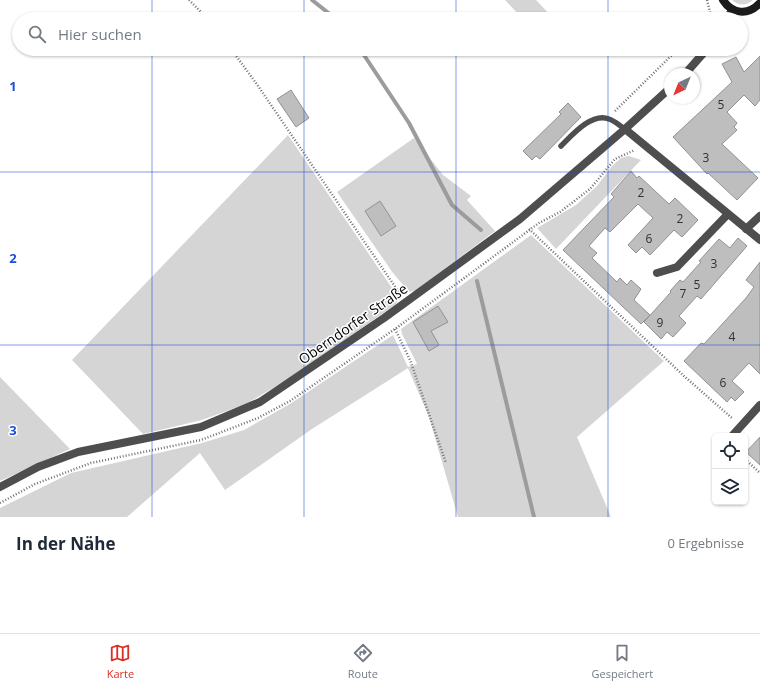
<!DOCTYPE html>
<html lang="de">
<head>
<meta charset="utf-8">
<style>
	:root { --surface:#fff; --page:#f2f2f3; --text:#1f2937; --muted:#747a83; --line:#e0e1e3; --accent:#d93025 }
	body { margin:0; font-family:"Open Sans",sans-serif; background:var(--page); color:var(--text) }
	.controls { position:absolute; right:12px; bottom:12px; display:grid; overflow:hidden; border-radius:6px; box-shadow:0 1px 3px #0004 }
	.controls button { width:36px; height:36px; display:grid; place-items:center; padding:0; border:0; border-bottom:1px solid var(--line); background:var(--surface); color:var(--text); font:20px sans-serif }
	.compass { position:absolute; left:664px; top:68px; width:36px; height:36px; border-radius:50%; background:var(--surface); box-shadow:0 1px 3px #0004; rotate:223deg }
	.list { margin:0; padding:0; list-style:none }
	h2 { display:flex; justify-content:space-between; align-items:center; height:52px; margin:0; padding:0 16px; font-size:17px }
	h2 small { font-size:13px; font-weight:400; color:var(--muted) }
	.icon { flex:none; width:22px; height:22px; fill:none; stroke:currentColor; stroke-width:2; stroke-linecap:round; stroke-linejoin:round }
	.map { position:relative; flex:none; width:760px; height:517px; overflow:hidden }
	.search { position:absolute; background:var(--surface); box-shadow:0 1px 3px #0004; left:12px; right:12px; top:12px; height:44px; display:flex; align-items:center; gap:10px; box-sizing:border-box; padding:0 14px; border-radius:22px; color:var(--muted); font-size:15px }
	.sheet { height:116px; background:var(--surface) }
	nav { display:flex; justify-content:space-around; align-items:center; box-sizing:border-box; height:56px; border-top:1px solid var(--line); background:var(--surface); font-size:11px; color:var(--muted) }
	nav a { display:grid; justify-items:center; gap:2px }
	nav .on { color:var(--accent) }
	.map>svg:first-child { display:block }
	.green { fill:#d5d5d5 }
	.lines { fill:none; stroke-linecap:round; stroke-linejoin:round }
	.stream { stroke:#9c9c9c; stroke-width:4 }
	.building { fill:#bebebe; stroke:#929292 }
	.path { stroke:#707070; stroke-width:2.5; stroke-dasharray:1 2; stroke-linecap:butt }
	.lane { stroke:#4e4e4e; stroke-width:5.5 }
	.street { stroke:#4e4e4e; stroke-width:8 }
	.secondary { stroke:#1b1b1b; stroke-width:8 }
	.grid { fill:none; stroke:#1d4ed8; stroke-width:1; stroke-opacity:0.55 }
	.labels { text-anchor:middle; stroke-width:3; stroke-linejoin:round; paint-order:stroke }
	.number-label { font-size:12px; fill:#303030 }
	.street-label { font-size:14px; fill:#000; stroke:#fff }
	.grid-label { font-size:13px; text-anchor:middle; font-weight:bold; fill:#1d4ed8; stroke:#fff; stroke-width:3; stroke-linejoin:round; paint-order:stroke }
</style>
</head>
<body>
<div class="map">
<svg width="760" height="517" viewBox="0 0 760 517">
	<rect width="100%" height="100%" fill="#fff"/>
	<path class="green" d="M 505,0 L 536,0 L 554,19 L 523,19 Z
		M 732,0 L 753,0 C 746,6 739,6 732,0 Z
		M 288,135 L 394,291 L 398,300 L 396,304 L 298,373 L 246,404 L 202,420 L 143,434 L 72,360 Z
		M 414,138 L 443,175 L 471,196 L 467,200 L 495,231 L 415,291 L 409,292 L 393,273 L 337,192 Z
		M 629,156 L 641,160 L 556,249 L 537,228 L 576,205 L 597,186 L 612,166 L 621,158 Z
		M 531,235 L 664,361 L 577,437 L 611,517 L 458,517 L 429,417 L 408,368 L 312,429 L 225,490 L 200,453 L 127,517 L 0,517 L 0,508 L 71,473 L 202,443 L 244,430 L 290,404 L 393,335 L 408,367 L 417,364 L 402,334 L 401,329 Z
		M 0,377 L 70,449 L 0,481 Z"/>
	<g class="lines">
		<path class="stream" d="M 312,0 L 336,19
			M 360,49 L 409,123 L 452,205 L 481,230
			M 477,281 L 534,517"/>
	</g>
	<path class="building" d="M 760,56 L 760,100 L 755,106 L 744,95 L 727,112 L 737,123 L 734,127 L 737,130 L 722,144 L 758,178 L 737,200 L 708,173 L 707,174 L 673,137 L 732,82 L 722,64 L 736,57 L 744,72 Z
		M 291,90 L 309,118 L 296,127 L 277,99 Z
		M 568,103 L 581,117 L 540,159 L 536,156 L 532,160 L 523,151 L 561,114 L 559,112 Z
		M 631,171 L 637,178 L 639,176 L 669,204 L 675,198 L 698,220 L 682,237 L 674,230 L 650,255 L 642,247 L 636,253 L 628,245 L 653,218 L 638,204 L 610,232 L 605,228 L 589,246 L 597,253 L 592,258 L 617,282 L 620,278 L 627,285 L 631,280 L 641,289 L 634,300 L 650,315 L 641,324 L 563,250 L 614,197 L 611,194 Z
		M 380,201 L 396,226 L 381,236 L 365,211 Z
		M 738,238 L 747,246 L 701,299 L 697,296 L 679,316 L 686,323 L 673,337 L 667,332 L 661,339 L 644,322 L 671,292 L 670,291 L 680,280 L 683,282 L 701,262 L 699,261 L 719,239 L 730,248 Z
		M 760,262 L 760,374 L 749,363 L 732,381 L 744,392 L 735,401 L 731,397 L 727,402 L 684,361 L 701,343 L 704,344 L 746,298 L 754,287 L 746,280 Z
		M 438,306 L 448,322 L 431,331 L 439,345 L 429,351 L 413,322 Z
		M 760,437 L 760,465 L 746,452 Z"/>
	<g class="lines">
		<path class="path" d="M 189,0 L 208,19
			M 707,0 L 710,12 L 709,19
			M 231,49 L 256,83 L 400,294
			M 615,111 L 672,55
			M 529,229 L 684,376 L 733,419
			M 395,329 L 410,360 L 446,463
			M 745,459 L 760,473
			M 0,503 L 35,484 L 91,463 L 201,440 L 258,418 L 290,401 L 395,329 L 539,223 L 560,212 L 590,189 L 615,159 L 635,150"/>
		<path class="lane" d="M 561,146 C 572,135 592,112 609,119 C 615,121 620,126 625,129"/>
		<path class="street" d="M 727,19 L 732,10
			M 685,74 L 707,49
			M 625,129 L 760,240
			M 746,229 L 760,216
			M 657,273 L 677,267 L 728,214
			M 732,436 L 760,405
			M 0,487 L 38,467 L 78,452 L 201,427 L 260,402 L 384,318 L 520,219 L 625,129 L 670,88"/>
		<path class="secondary" d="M 723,0 C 732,14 748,16 760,3"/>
	</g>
	<path class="grid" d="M 152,0 L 152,19M 304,0 L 304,19M 456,0 L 456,19M 608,0 L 608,19M 152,49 L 152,517M 304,49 L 304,517M 456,49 L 456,517M 608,49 L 608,517M 0,172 L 760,172M 0,345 L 760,345"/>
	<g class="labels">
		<g class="number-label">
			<text x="721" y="109">5</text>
			<text x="706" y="162">3</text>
			<text x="641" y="197">2</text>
			<text x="680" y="223">2</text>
			<text x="649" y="243">6</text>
			<text x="714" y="268">3</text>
			<text x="697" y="289">5</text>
			<text x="683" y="298">7</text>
			<text x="660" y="327">9</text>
			<text x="732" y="341">4</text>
			<text x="723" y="387">6</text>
		</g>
		<g class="street-label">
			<text transform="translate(353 324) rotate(-35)" y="5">Oberndorfer Straße</text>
		</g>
	</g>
	<g class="grid-label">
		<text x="13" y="91">1</text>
		<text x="13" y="263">2</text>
		<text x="13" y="435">3</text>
	</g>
</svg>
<div class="controls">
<button><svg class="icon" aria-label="locate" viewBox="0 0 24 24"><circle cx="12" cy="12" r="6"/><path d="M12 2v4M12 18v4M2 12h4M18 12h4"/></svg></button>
<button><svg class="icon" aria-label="layers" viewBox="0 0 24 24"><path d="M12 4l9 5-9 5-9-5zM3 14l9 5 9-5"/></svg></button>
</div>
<svg class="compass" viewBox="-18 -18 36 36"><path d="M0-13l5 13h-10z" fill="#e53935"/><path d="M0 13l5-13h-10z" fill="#747a83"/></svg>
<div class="search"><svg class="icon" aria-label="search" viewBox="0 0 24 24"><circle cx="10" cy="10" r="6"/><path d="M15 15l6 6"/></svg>Hier suchen</div>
</div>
<section class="sheet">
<h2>In der Nähe<small>0 Ergebnisse</small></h2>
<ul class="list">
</ul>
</section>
<nav>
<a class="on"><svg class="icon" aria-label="map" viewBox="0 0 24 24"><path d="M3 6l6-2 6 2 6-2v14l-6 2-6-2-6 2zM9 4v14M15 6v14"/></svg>Karte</a>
<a><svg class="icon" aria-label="directions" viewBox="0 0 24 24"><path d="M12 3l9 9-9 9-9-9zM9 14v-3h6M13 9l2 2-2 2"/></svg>Route</a>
<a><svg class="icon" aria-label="saved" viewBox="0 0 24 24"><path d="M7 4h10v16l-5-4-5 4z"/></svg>Gespeichert</a>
</nav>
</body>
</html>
